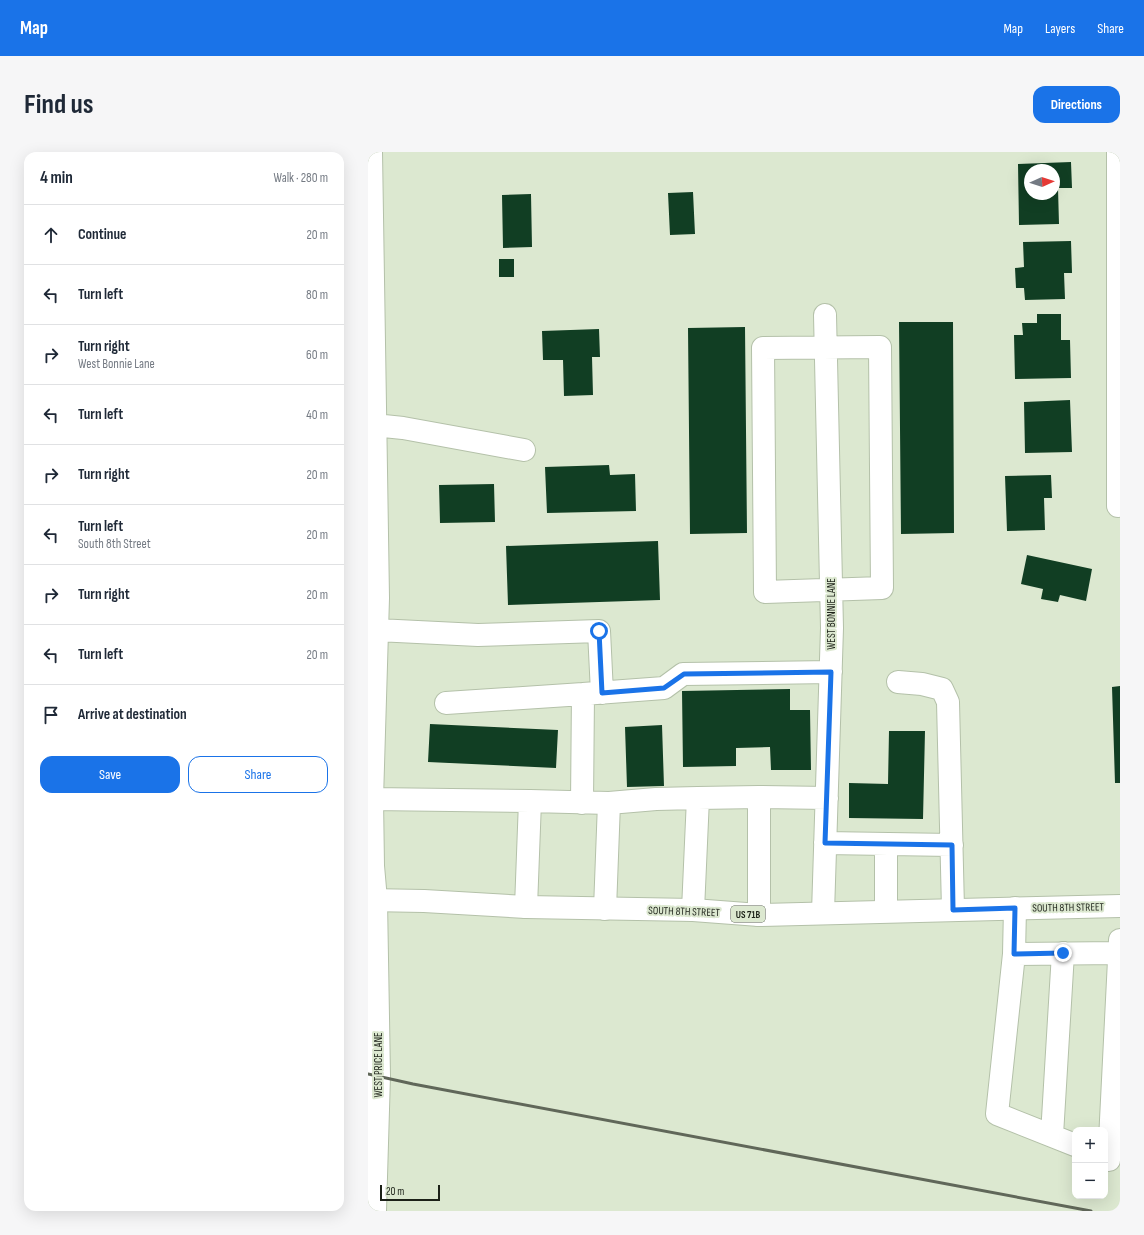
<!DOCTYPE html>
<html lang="en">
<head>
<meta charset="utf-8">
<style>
	:root { --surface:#fff; --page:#f6f6f7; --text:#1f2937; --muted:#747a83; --line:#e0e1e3; --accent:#1a73e8 }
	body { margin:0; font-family:"Sofia Sans Condensed",sans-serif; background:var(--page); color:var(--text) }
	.controls { position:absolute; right:12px; bottom:12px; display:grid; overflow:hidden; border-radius:8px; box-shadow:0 4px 16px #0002 }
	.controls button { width:36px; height:36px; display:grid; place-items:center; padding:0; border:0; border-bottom:1px solid var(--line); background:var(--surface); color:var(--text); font:20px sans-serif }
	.compass { position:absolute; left:656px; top:12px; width:36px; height:36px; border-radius:50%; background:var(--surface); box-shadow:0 4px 16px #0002; rotate:87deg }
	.scale { position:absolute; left:12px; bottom:10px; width:60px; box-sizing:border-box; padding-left:4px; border:2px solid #1c2118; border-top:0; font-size:11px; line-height:14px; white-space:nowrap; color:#1c2118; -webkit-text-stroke:3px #dce8d0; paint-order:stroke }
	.stop { position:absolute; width:12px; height:12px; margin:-9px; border:3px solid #1a73e8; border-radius:50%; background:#fff }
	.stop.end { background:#1a73e8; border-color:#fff; box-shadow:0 1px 4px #0008 }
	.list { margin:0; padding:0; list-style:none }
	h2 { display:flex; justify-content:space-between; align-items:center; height:52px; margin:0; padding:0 16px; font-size:17px }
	h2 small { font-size:13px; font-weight:400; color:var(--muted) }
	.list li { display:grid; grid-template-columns:26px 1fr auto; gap:12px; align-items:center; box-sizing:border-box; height:60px; padding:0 16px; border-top:1px solid var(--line) }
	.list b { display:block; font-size:15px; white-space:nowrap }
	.list p { margin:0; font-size:13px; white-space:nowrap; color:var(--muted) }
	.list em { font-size:13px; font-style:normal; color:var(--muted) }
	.actions { display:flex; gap:8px; padding:12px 16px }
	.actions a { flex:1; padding:9px 0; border:1px solid var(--accent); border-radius:12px; text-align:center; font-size:14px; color:var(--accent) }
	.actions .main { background:var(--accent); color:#fff }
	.icon { flex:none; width:22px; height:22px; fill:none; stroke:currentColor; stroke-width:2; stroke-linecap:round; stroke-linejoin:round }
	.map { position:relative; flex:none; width:752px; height:1059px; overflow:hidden; border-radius:12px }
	header { display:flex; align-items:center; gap:24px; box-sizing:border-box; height:56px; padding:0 20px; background:var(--accent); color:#fff }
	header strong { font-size:19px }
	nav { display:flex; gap:22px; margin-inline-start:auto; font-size:14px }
	.intro { display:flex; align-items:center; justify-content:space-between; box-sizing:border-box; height:96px; padding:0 24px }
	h1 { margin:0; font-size:28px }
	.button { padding:10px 18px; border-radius:12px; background:var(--accent); color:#fff; font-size:14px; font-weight:700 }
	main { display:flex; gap:24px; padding:0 24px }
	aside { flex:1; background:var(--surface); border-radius:12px; box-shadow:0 4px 16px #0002 }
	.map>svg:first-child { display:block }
	.building { fill:#113e23; fill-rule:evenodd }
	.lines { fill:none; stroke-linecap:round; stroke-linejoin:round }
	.minor-casing { stroke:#b4c1a9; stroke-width:24 }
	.major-casing { stroke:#b4c1a9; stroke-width:24 }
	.minor { stroke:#fff; stroke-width:22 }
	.major { stroke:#fff; stroke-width:22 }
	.rail { stroke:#606759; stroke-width:3 }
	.route { stroke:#1a73e8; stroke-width:5 }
	.labels { text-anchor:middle; stroke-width:4; stroke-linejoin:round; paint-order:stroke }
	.shield { fill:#dce8d0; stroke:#565d4f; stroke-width:1 }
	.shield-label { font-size:10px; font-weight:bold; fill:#1c2118 }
	.street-label { font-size:11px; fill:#1c2118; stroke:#dce8d0 }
</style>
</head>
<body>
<header>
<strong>Map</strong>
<nav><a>Map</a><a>Layers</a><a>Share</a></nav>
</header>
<div class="intro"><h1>Find us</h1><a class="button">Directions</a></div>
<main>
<aside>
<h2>4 min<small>Walk · 280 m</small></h2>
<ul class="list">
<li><svg class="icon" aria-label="ahead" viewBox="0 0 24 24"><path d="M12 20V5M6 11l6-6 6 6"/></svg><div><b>Continue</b></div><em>20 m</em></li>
<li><svg class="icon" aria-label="left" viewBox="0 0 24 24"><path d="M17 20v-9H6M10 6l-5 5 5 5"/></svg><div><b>Turn left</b></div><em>80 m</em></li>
<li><svg class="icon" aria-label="right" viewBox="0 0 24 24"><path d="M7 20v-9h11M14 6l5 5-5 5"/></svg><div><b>Turn right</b><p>West Bonnie Lane</p></div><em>60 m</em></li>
<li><svg class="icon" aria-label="left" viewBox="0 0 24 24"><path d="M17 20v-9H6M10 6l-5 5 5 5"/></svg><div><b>Turn left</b></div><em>40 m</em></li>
<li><svg class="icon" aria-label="right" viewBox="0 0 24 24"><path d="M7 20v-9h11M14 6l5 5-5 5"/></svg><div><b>Turn right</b></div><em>20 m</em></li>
<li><svg class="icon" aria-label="left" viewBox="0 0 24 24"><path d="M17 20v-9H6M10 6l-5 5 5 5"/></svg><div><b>Turn left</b><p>South 8th Street</p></div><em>20 m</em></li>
<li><svg class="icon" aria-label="right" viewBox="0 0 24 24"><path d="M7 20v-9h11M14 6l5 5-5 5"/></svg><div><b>Turn right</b></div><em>20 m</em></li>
<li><svg class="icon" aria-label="left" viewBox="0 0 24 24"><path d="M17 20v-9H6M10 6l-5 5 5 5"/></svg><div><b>Turn left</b></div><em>20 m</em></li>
<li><svg class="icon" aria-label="arrive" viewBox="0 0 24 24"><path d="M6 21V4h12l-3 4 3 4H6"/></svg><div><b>Arrive at destination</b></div></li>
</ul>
<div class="actions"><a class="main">Save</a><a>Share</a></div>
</aside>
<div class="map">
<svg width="752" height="1059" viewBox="0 0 752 1059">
	<rect width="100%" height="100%" fill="#dce8d0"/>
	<path class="building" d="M 703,10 L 704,36 L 690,36 L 691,72 L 651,73 L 650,12 ZM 662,18 L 686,18 L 686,42 L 662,42 Z
		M 325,40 L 327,82 L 302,83 L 300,41 Z
		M 163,42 L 164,95 L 135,96 L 134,43 Z
		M 703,89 L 704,121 L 696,121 L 697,147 L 657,148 L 656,136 L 648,136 L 647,116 L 656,115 L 655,90 Z
		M 131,107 L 146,107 L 146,125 L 131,125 Z
		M 669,162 L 693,162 L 693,188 L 702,188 L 703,226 L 647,227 L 646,183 L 655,183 L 654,171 L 669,171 Z
		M 531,170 L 585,170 L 586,381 L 533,382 Z
		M 377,175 L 379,381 L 322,382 L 320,176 Z
		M 231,177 L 232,205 L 224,205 L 225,243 L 196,244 L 195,208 L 175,208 L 174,179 Z
		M 702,248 L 704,300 L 657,301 L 656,250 Z
		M 241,313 L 242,323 L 267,322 L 268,359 L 179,361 L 177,315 Z
		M 683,323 L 684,346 L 676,346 L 677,378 L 639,379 L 637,324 Z
		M 126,332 L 127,370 L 72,371 L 71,333 Z
		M 290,389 L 292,448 L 140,453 L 138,394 Z
		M 659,403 L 724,417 L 718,449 L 692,443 L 690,450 L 673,447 L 675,437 L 653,432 Z
		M 752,534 L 752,631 L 747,631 L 744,535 Z
		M 422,537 L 422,558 L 442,558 L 443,618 L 403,618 L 402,595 L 368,596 L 368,614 L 315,615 L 314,539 Z
		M 62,572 L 190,578 L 188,616 L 60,610 Z
		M 294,573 L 296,634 L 259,635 L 257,575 Z
		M 521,579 L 557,579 L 555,667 L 481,666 L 481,631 L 520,632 Z"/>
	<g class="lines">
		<defs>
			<path id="minor" d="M 3,0 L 10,446 L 4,647 L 5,714 L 8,748 L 11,924 L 7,1059
				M 750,0 L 750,354
				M 512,195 L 514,436 L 397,440 L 395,196 Z
				M 6,273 L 35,276 L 156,298
				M 9,478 L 110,483 L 231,479 L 234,541
				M 530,530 L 554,532 L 574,537 L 580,550 L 585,757
				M 78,551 L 215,542
				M 4,647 L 162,649 L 158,755
				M 162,649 L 241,651 L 237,757
				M 214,651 L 215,542 L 296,536 L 315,522 L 463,520
				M 241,651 L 288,647 L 330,646
				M 457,691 L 584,693
				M 518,692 L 518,759
				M 647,756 L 646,802 L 629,962 L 707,993
				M 325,758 L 330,646 L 391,645
				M 455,761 L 464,476 L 457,163
				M 391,763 L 391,645 L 459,646
				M 646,802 L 751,801
				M 684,983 L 695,801
				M 741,1008 L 752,788"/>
			<path id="major" d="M 0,748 L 56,749 L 158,755 L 325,758 L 391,763 L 752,754"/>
		</defs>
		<use href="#minor" class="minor-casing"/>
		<use href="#major" class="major-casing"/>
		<use href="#minor" class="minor"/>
		<use href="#major" class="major"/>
		<path class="rail" d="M 0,922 L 45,932 L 723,1059"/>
	</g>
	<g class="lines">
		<path class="route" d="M 231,479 L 234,541 L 296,536 L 316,522 L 463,520 L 457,691 L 584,693 L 585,758 L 647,756 L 646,802 L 695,801"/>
	</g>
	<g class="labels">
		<rect class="shield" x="363" y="754" width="34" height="16" rx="3"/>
		<g class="shield-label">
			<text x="380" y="766">US 71B</text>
		</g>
		<g class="street-label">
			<text transform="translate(463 462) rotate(-90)" y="4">WEST BONNIE LANE</text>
			<text transform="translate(700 755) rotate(-1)" y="4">SOUTH 8TH STREET</text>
			<text transform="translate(316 759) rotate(2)" y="4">SOUTH 8TH STREET</text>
			<text transform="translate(10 913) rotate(-90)" y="4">WEST PRICE LANE</text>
		</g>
	</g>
</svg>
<div class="controls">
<button>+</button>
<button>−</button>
</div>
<svg class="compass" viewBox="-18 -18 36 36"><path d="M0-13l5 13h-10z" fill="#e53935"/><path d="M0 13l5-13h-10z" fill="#747a83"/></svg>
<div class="scale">20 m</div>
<div class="stop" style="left:231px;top:479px"></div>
<div class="stop end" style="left:695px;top:801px"></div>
</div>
</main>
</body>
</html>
